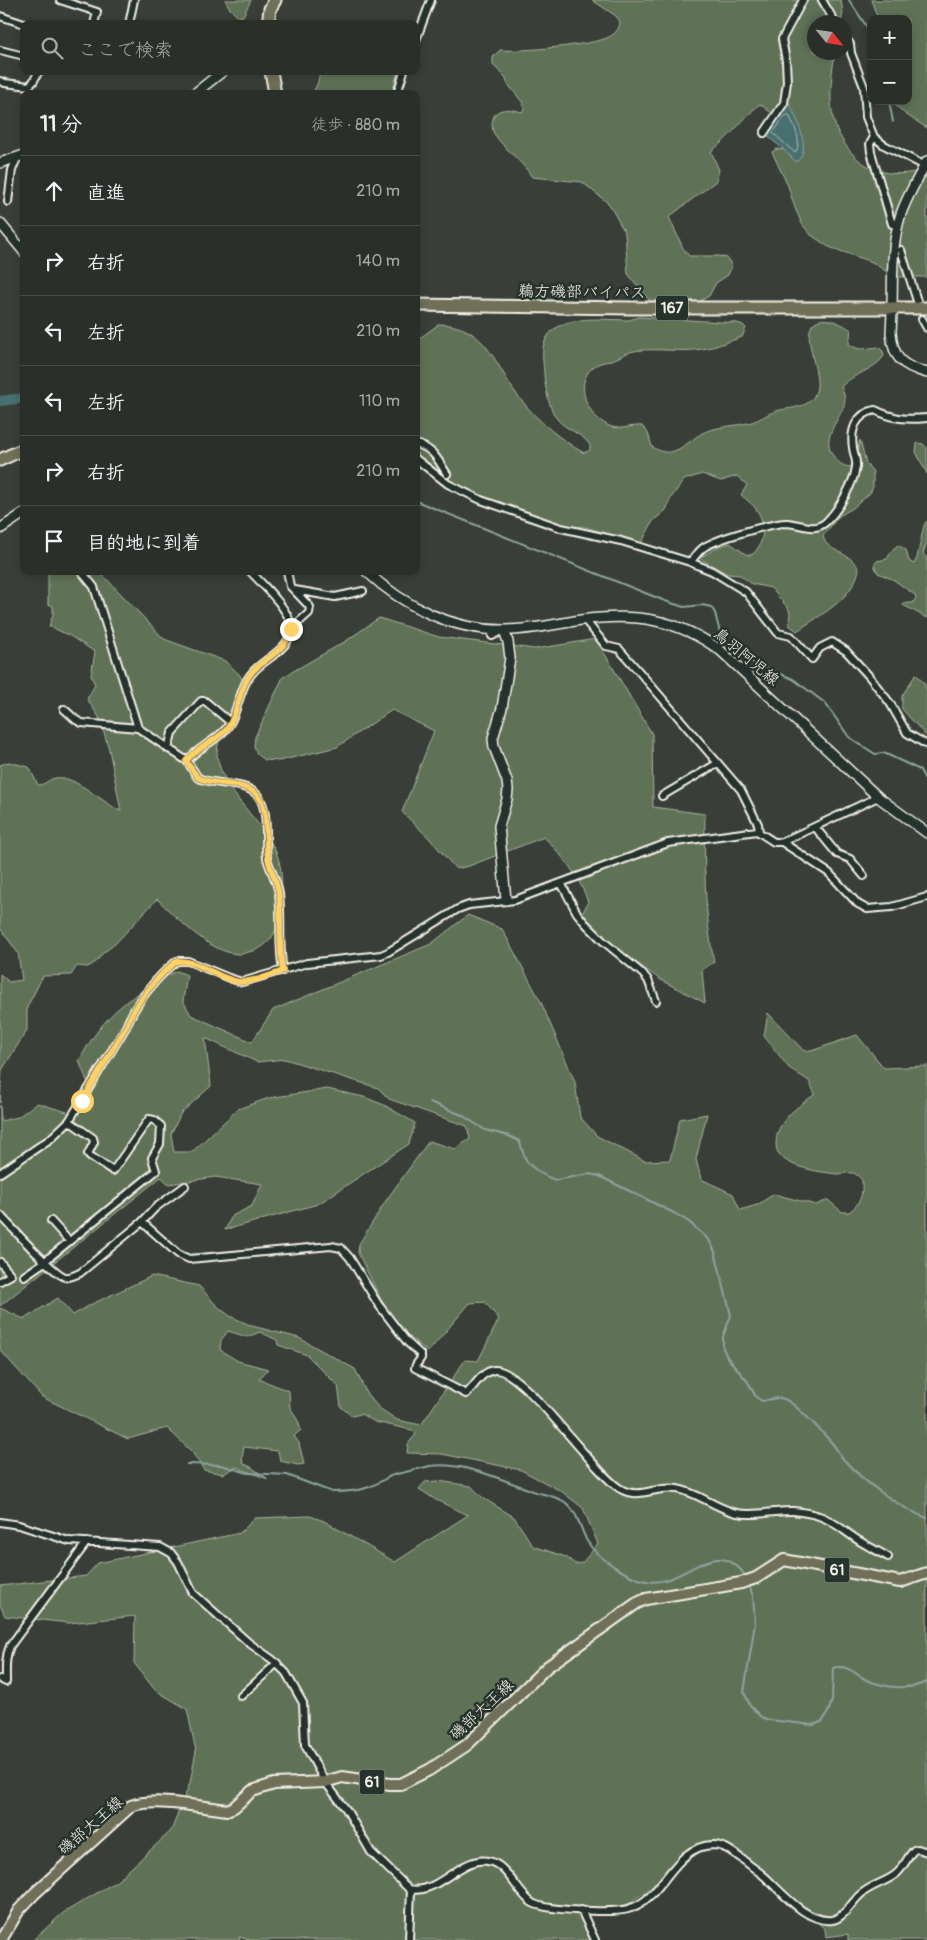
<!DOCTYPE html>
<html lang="ja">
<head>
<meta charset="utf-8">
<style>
	:root { --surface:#2b2f2a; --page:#373b36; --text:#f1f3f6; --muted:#a6a9a8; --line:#474a47 }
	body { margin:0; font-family:Pangolin,"Klee One",sans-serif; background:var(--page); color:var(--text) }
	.controls { position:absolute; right:15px; top:15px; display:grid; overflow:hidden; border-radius:10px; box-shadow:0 2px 8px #0003 }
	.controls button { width:45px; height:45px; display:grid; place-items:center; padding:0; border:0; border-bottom:1px solid var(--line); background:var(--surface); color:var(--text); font:25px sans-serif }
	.compass { position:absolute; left:807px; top:15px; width:45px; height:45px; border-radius:50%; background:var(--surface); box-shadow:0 2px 8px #0003; rotate:120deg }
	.stop { position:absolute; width:15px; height:15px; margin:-11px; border:4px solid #ffd166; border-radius:50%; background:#fff }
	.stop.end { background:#ffd166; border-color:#fff; box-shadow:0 1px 5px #0008 }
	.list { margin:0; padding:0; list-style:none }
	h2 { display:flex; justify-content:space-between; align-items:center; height:65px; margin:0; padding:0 20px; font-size:21px }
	h2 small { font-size:16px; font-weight:400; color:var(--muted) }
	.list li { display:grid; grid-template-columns:32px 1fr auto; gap:15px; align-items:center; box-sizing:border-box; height:70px; padding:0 20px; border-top:1px solid var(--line) }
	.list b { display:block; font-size:19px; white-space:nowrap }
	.list em { font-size:16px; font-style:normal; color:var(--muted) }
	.icon { flex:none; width:28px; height:28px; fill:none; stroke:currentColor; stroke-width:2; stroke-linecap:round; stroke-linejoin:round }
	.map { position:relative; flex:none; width:927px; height:1940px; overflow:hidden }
	.search { position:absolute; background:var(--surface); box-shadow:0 2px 8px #0003; left:20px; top:20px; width:400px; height:55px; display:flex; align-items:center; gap:12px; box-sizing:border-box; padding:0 18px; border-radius:10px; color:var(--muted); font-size:19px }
	.panel { position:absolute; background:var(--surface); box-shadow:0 2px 8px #0003; left:20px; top:90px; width:400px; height:485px; border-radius:10px }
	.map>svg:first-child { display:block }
	.green { fill:#5f7256; stroke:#aab29f }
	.water { fill:#4a6f70; stroke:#8ea3a0 }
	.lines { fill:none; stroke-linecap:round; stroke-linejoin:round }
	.shore { stroke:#b0bdb8; stroke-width:1 }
	.stream { stroke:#8ea3a0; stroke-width:2 }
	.river { stroke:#4a6f70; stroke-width:10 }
	.street-casing { stroke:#f4f1e8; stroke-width:10 }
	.secondary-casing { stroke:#f4f1e8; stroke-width:12 }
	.primary-casing { stroke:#f4f1e8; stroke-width:14 }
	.highway-casing { stroke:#f4f1e8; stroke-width:15 }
	.street { stroke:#26332d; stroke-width:6 }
	.secondary { stroke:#26332d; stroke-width:9 }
	.primary { stroke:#706f59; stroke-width:10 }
	.highway { stroke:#706f59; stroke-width:11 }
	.route { stroke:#ffd166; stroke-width:6 }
	.labels { text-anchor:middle; stroke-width:5; stroke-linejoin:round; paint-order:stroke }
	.shield { fill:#26332d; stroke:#b6b8b0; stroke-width:1 }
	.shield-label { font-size:15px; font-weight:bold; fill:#f4f1e8 }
	.street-label { font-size:16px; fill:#f4f1e8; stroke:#26332d }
</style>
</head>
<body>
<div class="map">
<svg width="927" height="1940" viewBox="0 0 927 1940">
	<rect width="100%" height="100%" fill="#393f38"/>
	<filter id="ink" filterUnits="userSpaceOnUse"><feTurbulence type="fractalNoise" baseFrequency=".02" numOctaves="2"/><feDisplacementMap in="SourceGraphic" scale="10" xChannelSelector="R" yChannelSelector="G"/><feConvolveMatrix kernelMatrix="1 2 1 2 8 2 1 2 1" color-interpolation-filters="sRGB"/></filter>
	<g filter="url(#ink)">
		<path class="green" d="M 225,0 L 251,0 L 243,16 L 238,17 L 231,10 Z
			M 592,0 L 841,0 L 843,13 L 841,22 L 814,22 L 814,52 L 835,53 C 831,76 827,109 838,132 C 856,170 888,181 927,169 L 927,277 L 895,277 L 872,262 L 829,247 L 811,235 L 802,224 L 795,208 L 788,186 L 772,152 L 777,149 L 787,150 L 774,115 L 760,104 C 742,119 730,138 711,151 L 719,170 L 716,181 L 669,217 L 683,248 L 689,256 L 719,256 L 727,258 L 732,266 L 728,275 L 716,283 L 709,296 L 695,304 L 650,301 L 628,274 L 625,233 L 609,204 L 582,182 L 532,177 C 522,161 506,151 495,135 C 491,130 491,119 496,113 C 503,107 515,110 522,112 L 524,109 L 523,103 L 507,83 L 506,78 L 493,65 L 493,57 L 500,50 C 518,52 595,45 609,37 C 616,33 619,29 620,22 L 616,16 Z
			M 871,0 L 927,0 L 927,128 L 905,114 L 891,101 L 908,101 L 908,19 L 878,19 Z
			M 320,71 L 398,71 L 392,94 L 299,94 L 314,91 L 318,82 Z
			M 639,317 L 737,323 L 743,325 L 746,328 L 742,337 C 727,342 711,349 694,350 C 674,352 648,347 630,352 C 624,354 618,358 612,360 C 608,362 602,362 598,364 C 570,379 587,419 612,427 C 622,430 632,425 642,426 L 648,433 L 652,447 C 658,450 663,453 670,452 C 683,450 694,436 707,431 C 721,426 737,426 752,422 C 759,420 766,415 773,412 C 786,407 806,410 814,396 C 826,378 798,335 815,322 C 825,315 843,324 851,330 L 849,344 C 859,352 866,348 878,347 L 883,351 L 884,356 C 874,371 853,373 841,387 C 844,393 846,399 844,406 C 838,422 820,439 834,457 C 839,463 842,466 850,467 L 855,461 L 860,440 L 866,463 L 873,472 L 873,487 L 870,493 L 853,508 L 839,516 L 823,536 C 826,553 852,551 859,570 C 852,600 820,615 797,631 L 789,625 L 790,613 L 788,608 L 771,588 L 752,584 L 740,575 L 728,574 L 699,558 L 720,546 L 730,543 L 747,555 L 751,555 C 764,547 766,525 758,512 C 754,505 747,500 741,495 L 747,485 L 737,476 L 721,481 L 702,474 L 684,480 L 671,498 L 666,510 L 653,521 L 641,544 L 585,527 L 559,525 L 466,491 L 443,477 L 416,455 L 416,341 L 439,324 C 490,325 496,371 522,401 C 539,422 561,440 584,453 L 590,450 L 590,445 C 582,433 566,430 557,419 C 548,407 546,389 544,375 C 544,365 541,355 544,344 C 554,312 602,320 629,320 Z
			M 917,443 L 923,444 L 927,448 L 927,474 L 916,452 Z
			M 927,521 L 927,541 L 923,554 L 927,558 L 927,618 L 903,605 L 903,603 L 913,603 L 916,598 L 915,595 L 894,580 L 878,573 L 874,565 L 877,561 L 887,559 L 893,549 L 898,545 L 906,550 L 909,561 L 914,564 L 917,558 L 924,525 Z
			M 48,571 L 99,571 L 164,639 L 225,661 L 239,674 L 244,682 L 246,690 L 245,695 C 236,714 212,738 218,761 C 228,800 270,826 279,861 C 284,880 281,898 279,917 C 277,933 269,946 253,951 C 248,952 243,954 238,954 C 210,953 176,917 157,899 L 115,944 L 103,953 L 96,962 L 88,967 L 77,966 L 71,975 L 43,976 L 27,1007 L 27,1030 L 2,1070 L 0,1103 L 0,974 L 9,982 L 22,980 L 18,953 L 0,928 L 0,765 L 9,762 L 29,767 L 38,785 C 45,785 49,779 55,778 C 74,774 104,804 121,811 L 109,749 L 99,717 L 87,699 L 95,685 L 91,675 L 95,652 L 70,636 L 49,626 L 53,615 L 53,606 L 48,604 Z
			M 379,618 L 439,637 L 535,649 L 596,639 L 652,734 L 653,807 L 705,814 C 704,864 704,912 714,962 L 702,970 L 705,1003 L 661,980 L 578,922 L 588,902 C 580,877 562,855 544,837 L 469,866 L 456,869 L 430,839 L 402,812 L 434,731 L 392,710 L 337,747 L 279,761 L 265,760 L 257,754 L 254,746 L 255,737 L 283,677 L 346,641 Z
			M 916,674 L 924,683 L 927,692 L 927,737 L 902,709 L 902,696 Z
			M 468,915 L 502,929 L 541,1002 L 575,1082 L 580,1117 L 597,1136 L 645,1161 L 670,1160 L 680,1119 L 707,1114 L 696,1159 L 701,1179 L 733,1194 L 740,1210 L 757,1205 L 774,1194 L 816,1205 L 828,1200 L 842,1212 L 849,1212 C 861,1204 863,1194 862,1180 C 859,1177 857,1174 853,1173 C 848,1172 842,1174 837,1174 C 820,1172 775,1167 776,1144 C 776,1120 798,1107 815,1094 L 809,1081 L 789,1068 L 764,1036 L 768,1013 L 804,1051 L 817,1049 L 857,1035 L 884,1068 L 927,1066 L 927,1940 L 848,1940 L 848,1934 L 826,1937 L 825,1929 L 732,1847 L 708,1846 L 627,1905 L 585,1909 L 599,1940 L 250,1940 L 239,1937 L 240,1940 L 33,1940 L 63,1913 L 117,1881 L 171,1831 L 190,1783 L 196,1751 L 187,1709 L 155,1690 L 134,1663 L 135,1616 L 69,1623 L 5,1616 L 0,1605 L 0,1586 L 86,1576 L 98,1563 L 240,1533 L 255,1518 L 310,1516 L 324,1521 L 395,1562 L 468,1515 L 436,1500 L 419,1489 L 425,1482 L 438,1481 L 471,1486 L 483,1498 L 514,1517 L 533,1546 L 566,1557 L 575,1564 L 582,1563 L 598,1544 L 583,1508 L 561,1491 L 521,1470 L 442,1454 L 407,1453 L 408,1444 L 416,1434 L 412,1430 L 375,1422 L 361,1414 L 352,1416 L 341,1407 L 338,1386 L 307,1355 L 278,1345 L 277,1340 L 260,1332 L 247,1337 L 228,1331 L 221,1340 L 220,1350 L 238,1361 L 268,1369 L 259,1379 L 289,1391 L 290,1407 L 298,1421 L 301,1430 L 294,1436 L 299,1443 L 304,1464 L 298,1465 L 280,1461 L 278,1451 L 244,1447 L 242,1459 L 244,1464 L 251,1467 L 268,1479 L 236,1467 L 223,1474 L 204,1470 L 192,1452 L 167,1428 L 128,1439 L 42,1397 L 0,1350 L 0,1308 L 24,1319 L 58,1298 L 73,1315 L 92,1304 L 152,1276 L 199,1286 L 217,1306 L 230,1316 L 252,1326 L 299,1338 L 355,1369 L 367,1394 L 379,1408 L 397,1420 L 421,1425 L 465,1360 L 478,1361 L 499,1319 L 485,1302 L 470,1303 L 428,1352 L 392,1322 L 358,1253 L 359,1244 L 387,1199 L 429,1141 L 455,1149 L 470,1139 L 467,1126 L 389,1099 L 378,1088 L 285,1059 L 257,1062 L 205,1038 L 211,1086 L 181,1113 L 171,1134 L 174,1152 L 192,1152 L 238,1109 L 269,1098 L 327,1089 L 364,1097 L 384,1105 L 415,1123 L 409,1144 L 318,1204 L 225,1230 L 232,1216 L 252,1206 L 262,1184 L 215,1177 L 169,1184 L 161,1177 L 0,1306 L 0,1105 L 1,1121 L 18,1117 L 37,1103 L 77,1115 L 92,1093 L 79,1061 C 105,1012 130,996 177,971 L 187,975 L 183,1001 L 191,1015 L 252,1042 L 273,1010 L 431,944 Z"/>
		<path class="water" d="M 789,103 C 796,116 813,151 796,162 L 782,148 L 766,135 Z"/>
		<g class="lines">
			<path class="shore" d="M 789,115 C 794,126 803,141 795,153 L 773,133 L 785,116 Z"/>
			<path class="stream" d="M 849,0 L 871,33
				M 889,101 L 893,122
				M 416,501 L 665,601 L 684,607 L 702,605 L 711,607 L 715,613 L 721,637 L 731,648 L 750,661 L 793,679 L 825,703 L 849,737 L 875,754 L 884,753 L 920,770 L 927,783
				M 430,1102 L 462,1115 L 485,1130 L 509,1136 L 519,1141 C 522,1147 523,1154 526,1160 C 531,1168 547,1178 556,1180 L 589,1174 L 599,1176 L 674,1213 L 689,1222 L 709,1240 L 715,1252 L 731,1315 L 723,1337 L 723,1348 L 727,1357 L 748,1382 L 756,1397 L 762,1401 C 769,1400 777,1396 784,1399 C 794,1402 824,1434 832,1443 C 837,1449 840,1456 845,1461 C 865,1483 900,1508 927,1518
				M 187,1464 L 221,1465 L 248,1473 L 287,1475 L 332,1492 C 343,1492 359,1491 369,1487 C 378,1484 385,1478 393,1475 C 405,1472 418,1469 430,1466 C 437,1465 446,1465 453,1466 C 479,1469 511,1483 536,1492 C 546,1495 556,1496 565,1502 C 578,1512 580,1528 587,1541 C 597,1558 627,1577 646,1581 C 685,1589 715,1530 747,1578
				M 749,1585 L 753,1596 L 755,1623 L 744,1692 L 750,1706 L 761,1717 L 769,1720 L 813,1725 L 823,1721 L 829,1710 L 832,1700 L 833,1668 C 847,1663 857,1676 869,1681 C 886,1688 910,1690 927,1682"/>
			<path class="river" d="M 0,401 L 24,398"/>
			<defs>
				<path id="street" d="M 60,0 L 97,12 L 94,24
					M 822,0 L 835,22
					M 0,16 L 24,24
					M 129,24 L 134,0
					M 844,36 L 850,44 L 851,53 L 864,87 L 866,117 L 874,137 L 870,144 L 871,152 L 892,224
					M 416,40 L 431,0
					M 0,50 L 24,56
					M 0,81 L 5,83 L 29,86 L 33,82 L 39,71
					M 397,94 L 404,71
					M 764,133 L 784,103 L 787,82 L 786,61 L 782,39 L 803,0
					M 874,137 L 884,145 L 925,166
					M 8,202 L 12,170 L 17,158
					M 901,250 L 917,301
					M 922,319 L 927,328
					M 416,444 C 434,449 437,459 447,474
					M 416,459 L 448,484 L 481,500 L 561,528 L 621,541 L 690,562 L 712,571 L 746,592 L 778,633 L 791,636 L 812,659 L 820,648 L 832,642 L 846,651 L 868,675 L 890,703 L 907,733 L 927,745
					M 690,562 C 694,558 698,552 703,548 C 715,539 772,523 787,523 C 802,524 815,533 827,521 C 839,509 854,483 856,467 C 857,460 854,455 853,448 C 850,430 856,414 875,410 C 893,419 907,420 927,418
					M 81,571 L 94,587 L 138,728 L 187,761 L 198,778 C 214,785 240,782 254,792 C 271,804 264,839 267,858 C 270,870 277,881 279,894 C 282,920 278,943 283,971
					M 287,571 L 290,586 L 310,607 L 309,613 L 291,629
					M 295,590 L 335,597 L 363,591
					M 585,620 L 606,646 L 619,649 L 642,675 L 741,790 L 758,824 L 759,832
					M 492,636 L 502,631
					M 64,709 L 76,720 L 82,723 L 138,728
					M 168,749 L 172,733 L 201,701 L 205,701 L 230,722
					M 187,761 C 197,748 214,742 225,730 C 238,717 238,688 253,672 C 264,659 294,647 291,626 C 289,609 262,584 250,571
					M 662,796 L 718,763
					M 815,827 L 837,854 L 850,859 L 864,876
					M 782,842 L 878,797
					M 561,883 L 577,913 L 585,923 L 603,941 L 643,974 L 648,980 L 656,1001
					M 0,1173 L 50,1139 L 69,1121 L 126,1027 C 134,1005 158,975 177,961 L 188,961 L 229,978 L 242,982 L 307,963 L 381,955 L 388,952 L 458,909 L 469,905 L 515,900 L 668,843 L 757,831 L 774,842 L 782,842 L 829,873 L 858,904 L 867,909 L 892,907 L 927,897
					M 0,1215 C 12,1227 51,1272 65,1277 C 70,1278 75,1275 80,1273 L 142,1222 L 155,1208 L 185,1186
					M 51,1221 L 69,1241
					M 142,1222 L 178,1254 L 189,1259 L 331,1246 L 341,1248 L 350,1258 L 378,1304 L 407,1342 L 421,1355 L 421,1358 L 416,1365 L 415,1368 L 466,1394 C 475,1386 481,1372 494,1370 C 521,1366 592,1471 619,1488 C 639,1501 656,1485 677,1489 C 698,1492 716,1509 737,1513 C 756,1517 774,1510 793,1511 C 802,1512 811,1513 819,1516 C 833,1520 845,1532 858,1540 C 867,1546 878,1551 888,1557
					M 45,1261 L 156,1171 L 152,1158 L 160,1144 L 161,1126 L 154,1120 L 149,1119 L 113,1171 L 90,1156 L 88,1154 L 94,1142 L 93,1138 L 69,1121
					M 0,1262 L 11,1275 L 0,1281
					M 24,1276 L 46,1261
					M 0,1522 L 19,1525 L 69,1541 L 160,1547 L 171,1553 L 178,1562 L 193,1593 L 249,1643 L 273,1660 L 286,1673 L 303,1703 L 305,1745 L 325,1782 L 346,1809 L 371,1852 L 409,1889 C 438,1896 460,1856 488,1861 C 507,1864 516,1891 531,1902 C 542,1911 614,1913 628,1909 C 665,1899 672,1846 713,1845 C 726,1845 736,1855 746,1862 C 752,1867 758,1871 764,1876 C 781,1891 806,1923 832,1920 C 843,1919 852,1902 860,1895 C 870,1885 885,1883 896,1874 C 903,1869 907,1857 914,1850 L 918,1849 L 927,1852
					M 0,1679 L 6,1682 C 6,1669 5,1657 10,1646 L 87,1542
					M 241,1696 L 277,1663
					M 581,1910 L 595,1940
					M 409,1940 L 411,1890"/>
				<path id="secondary" d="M 194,94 L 223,71
					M 927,161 C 918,179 906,197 900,217 C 889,253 894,294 891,332 C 893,359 902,366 927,373
					M 0,163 L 24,155
					M 0,223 L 24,252
					M 0,529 L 24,513
					M 366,571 C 403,606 453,631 506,630 C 531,630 556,624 581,620 C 634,613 677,618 721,651 L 878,797 L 927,833
					M 504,630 L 508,642 L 510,658 L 502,708 L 493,738 L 494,747 L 507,781 L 508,790 L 507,799 L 499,826 L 506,900"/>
				<path id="primary" d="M 1,1940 L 19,1910 L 35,1893 L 131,1806 C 154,1797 201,1807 227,1810 L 234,1807 L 252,1791 L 274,1784 L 325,1782 L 342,1777 L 390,1784 L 401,1784 L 429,1770 L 467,1745 L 547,1667 L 637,1603 L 646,1599 L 741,1583 L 756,1578 L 784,1560 L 900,1582 L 927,1573"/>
				<path id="highway" d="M 268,24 L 270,9 L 275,0
					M 271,71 L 275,94
					M 416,305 L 631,308 L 927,308
					M 0,460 L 24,449"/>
			</defs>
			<use href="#street" class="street-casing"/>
			<use href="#secondary" class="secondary-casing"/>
			<use href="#primary" class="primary-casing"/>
			<use href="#highway" class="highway-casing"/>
			<use href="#street" class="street"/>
			<use href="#secondary" class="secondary"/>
			<use href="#primary" class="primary"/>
			<use href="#highway" class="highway"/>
		</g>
	</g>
	<g class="lines" filter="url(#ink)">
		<path class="route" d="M 82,1101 L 126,1027 C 134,1005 158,975 177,961 C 201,960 218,980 241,982 C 255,982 270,975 283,971 C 278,944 282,920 279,894 C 277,881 270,870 268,858 C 264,839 271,804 254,792 C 240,782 214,785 198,778 L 186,761 C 197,748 214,742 226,730 C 238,717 238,688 253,671 C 266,657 288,650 291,629"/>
	</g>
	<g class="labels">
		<g class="shield">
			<rect x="656" y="295.5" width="32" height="25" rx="4"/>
			<rect x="824.5" y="1557.5" width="25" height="25" rx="4"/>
			<rect x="359.5" y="1769.5" width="25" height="25" rx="4"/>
		</g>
		<g class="shield-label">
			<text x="672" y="313">167</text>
			<text x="837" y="1575">61</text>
			<text x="372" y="1787">61</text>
		</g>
		<g class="street-label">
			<text transform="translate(582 291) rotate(1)" y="6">鵜方磯部バイパス</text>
			<text transform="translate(747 656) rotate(40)" y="6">鳥羽阿児線</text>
			<text transform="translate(481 1709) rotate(-43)" y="6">磯部大王線</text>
			<text transform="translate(90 1825) rotate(-41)" y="6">磯部大王線</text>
		</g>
	</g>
</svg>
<div class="controls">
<button>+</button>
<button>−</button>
</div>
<svg class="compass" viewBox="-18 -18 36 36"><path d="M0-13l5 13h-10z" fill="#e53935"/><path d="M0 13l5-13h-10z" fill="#a6a9a8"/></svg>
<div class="stop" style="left:82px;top:1101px"></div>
<div class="stop end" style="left:291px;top:629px"></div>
<div class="search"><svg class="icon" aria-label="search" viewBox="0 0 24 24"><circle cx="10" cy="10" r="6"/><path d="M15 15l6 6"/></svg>ここで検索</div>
<section class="panel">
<h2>11 分<small>徒歩 · 880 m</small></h2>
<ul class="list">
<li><svg class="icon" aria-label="ahead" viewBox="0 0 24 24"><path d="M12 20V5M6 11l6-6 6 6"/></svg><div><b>直進</b></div><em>210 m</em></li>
<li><svg class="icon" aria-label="right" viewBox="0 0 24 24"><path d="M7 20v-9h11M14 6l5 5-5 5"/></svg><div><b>右折</b></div><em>140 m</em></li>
<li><svg class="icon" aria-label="left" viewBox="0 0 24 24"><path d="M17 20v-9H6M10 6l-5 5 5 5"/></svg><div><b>左折</b></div><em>210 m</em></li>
<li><svg class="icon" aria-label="left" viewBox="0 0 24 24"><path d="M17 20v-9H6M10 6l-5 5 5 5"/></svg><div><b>左折</b></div><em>110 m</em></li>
<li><svg class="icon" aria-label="right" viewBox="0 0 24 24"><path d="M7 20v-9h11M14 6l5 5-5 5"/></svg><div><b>右折</b></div><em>210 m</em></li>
<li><svg class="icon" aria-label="arrive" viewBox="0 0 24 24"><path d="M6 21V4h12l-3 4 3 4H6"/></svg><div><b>目的地に到着</b></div></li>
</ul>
</section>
</div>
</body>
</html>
